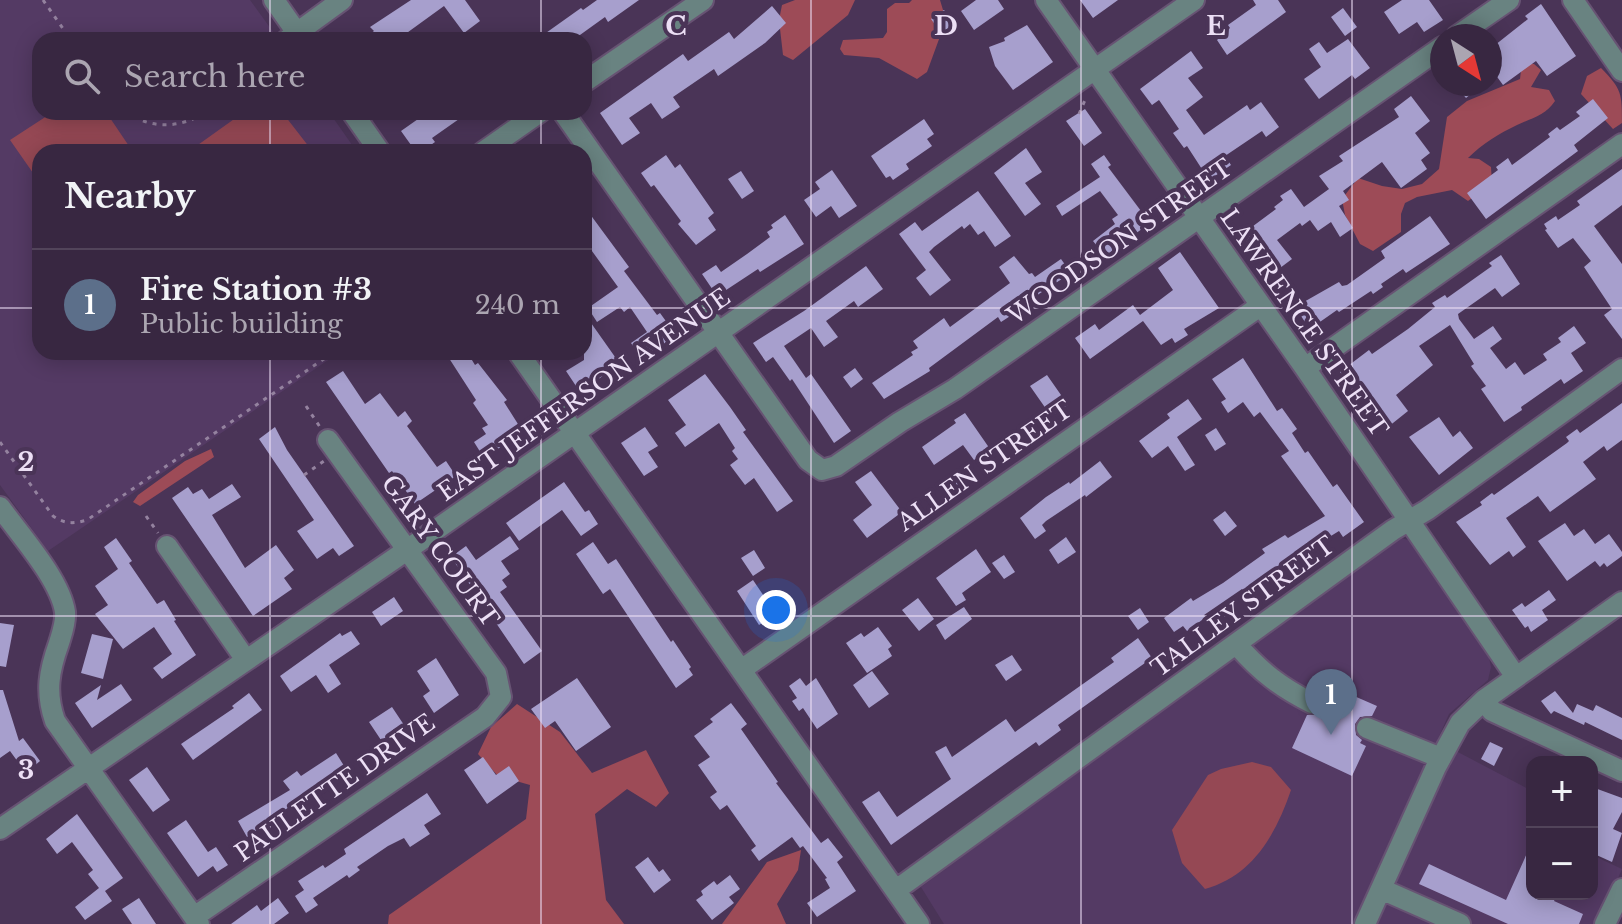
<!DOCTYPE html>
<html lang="en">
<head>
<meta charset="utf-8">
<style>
	:root { --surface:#382741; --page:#3f2f48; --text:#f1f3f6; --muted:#aba5b1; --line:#52445a; --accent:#8ace47 }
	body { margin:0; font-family:"Libre Baskerville",serif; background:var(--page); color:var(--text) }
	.controls { position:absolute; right:24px; bottom:24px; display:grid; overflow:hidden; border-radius:16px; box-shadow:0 4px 20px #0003 }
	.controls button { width:72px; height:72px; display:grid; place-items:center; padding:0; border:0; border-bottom:2px solid var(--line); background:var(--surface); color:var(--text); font:40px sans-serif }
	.compass { position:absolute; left:1430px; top:24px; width:72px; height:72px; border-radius:50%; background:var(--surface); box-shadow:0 4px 20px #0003; rotate:144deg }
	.you { position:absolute; left:776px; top:610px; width:28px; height:28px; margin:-20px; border:6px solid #fff; border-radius:50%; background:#1a73e8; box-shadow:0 0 0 12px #1a73e833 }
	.badge { display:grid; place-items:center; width:52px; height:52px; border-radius:50%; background:var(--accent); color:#fff; font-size:26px; font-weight:700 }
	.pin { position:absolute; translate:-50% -66px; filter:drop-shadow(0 2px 4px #0008) }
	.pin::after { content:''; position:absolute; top:42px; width:28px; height:24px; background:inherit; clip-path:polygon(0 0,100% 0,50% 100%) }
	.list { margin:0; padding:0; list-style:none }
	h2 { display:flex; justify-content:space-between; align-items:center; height:104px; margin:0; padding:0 32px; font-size:34px }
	h2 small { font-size:26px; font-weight:400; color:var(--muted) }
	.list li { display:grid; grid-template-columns:52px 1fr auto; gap:24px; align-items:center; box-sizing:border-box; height:112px; padding:0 32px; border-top:2px solid var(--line) }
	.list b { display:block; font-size:30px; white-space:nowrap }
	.list p { margin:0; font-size:26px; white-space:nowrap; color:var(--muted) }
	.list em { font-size:26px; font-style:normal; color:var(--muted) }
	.icon { flex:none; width:44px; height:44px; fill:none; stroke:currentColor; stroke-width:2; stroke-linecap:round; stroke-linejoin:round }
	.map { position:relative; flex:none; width:1622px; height:924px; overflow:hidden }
	.search { position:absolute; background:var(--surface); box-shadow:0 4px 20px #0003; left:32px; top:32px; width:560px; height:88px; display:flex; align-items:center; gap:20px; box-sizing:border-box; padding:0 28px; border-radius:24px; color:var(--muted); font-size:30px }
	.panel { position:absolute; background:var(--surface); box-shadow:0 4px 20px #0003; left:32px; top:144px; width:560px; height:216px; border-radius:24px }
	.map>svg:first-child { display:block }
	.built { fill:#543a64 }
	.green { fill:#954854 }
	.forest { fill:#9d4b57 }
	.building { fill:#a79fcd }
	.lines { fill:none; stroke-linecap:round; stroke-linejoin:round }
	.minor-casing { stroke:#675373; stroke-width:24 }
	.path { stroke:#94829f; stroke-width:3; stroke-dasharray:4 6; stroke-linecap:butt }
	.minor { stroke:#698381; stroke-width:20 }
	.grid { fill:none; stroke:#ecdff5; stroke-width:2; stroke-opacity:0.55 }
	.labels { text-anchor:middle; stroke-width:8; stroke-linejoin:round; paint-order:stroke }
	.street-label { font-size:24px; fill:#ecdff5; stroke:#4a3457 }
	.grid-label { font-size:26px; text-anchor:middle; font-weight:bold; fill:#ecdff5; stroke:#4a3457; stroke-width:8; stroke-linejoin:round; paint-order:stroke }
</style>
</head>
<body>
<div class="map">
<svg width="1622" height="924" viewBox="0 0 1622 924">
	<rect width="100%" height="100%" fill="#4a3457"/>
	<path class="built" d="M 0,0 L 250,0 L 279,40 L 40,40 L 40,112 L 329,112 L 357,152 L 40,152 L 40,352 L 340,352 L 48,551 L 0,485 Z
		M 1398,537 L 1408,540 L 1488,653 L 1491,667 L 1488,680 L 1449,714 L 1437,741 L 1532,791 L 1532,894 L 1592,894 L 1592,855 L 1622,869 L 1598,924 L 944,924 L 921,887 Z"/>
	<path class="green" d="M 53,112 L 106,112 L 133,152 L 40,152 L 40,183 L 10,140 Z
		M 244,112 L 282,112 L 313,152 L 188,152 Z
		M 1252,762 L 1271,767 L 1291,790 C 1276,834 1253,876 1205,889 L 1182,863 L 1172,830 L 1208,775 L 1221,769 Z"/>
	<path class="forest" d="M 795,0 L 855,0 L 848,15 L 793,60 L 783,55 L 779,20 L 782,5 Z
		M 912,0 L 940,0 L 946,20 L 927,72 L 917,79 L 879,58 L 844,55 L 840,49 L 843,40 L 883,38 L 887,32 L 887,9 L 895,3 L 909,3 Z
		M 1522,62 L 1534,64 L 1541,70 L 1531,87 L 1549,90 L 1555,101 C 1546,115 1532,118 1517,125 C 1500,133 1482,144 1468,158 L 1479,159 L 1491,167 L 1492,183 L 1468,201 L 1452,190 L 1417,197 L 1405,203 L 1401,214 L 1401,232 L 1373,251 L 1360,244 L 1345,215 L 1342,199 L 1358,178 L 1382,186 L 1402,189 L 1422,184 L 1439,169 L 1447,117 L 1467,101 L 1520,79 Z
		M 1601,68 C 1622,89 1622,94 1622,123 L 1613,129 L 1581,94 L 1587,76 Z
		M 211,449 L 214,457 L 140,506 L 133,502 L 138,495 L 185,461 Z
		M 517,704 L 560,732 L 592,773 L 646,750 L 669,793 L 656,807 L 627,789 L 595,814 L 606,900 L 624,924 L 388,924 L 389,915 L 526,819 L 530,785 L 498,776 L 478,754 L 491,727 Z
		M 801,850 L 798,870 L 777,904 L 786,924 L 722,924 L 767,862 Z"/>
	<path class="building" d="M 411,0 L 465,0 L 480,21 L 464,33 L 444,6 L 404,35 L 407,40 L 362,40 L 374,31 L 370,27 Z
		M 597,0 L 639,0 L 608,22 L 605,17 L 573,40 L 536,40 L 581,8 L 583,10 Z
		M 976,0 L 998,0 L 1004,9 L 974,30 L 961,11 Z
		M 1080,0 L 1118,0 L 1093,18 Z
		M 1253,0 L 1278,0 L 1286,12 L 1227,55 L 1217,40 L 1230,28 L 1228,25 L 1256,5 Z
		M 1402,0 L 1429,0 L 1443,20 L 1424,32 L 1417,22 L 1399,34 L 1384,12 Z
		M 1541,4 L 1576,56 L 1547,76 L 1536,61 L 1503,85 L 1495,74 L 1490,78 L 1490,49 L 1528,19 L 1525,16 Z
		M 772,6 L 786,23 L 765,43 L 718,76 L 714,69 L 673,97 L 680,107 L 662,119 L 651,103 L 629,118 L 640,133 L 622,145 L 600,113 L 683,54 L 688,61 L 729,32 L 734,39 Z
		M 1343,8 L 1357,27 L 1345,36 L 1331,17 Z
		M 944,10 L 954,24 L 941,33 L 931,19 Z
		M 1027,25 L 1053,62 L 1013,90 L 995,66 L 989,47 L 1005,41 L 1004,38 Z
		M 1348,39 L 1370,68 L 1355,79 L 1352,75 L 1319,99 L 1304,79 L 1321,67 L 1309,49 L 1319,42 L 1327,53 Z
		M 1191,51 L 1203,68 L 1188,78 L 1203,97 L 1186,110 L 1204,135 L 1247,105 L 1250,110 L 1261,102 L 1279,127 L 1266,137 L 1262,131 L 1225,156 L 1231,165 L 1209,180 L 1187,146 L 1184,148 L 1173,133 L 1179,129 L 1159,100 L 1152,105 L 1140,89 Z
		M 1454,84 L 1483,84 L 1466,98 Z
		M 1411,96 L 1430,121 L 1415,133 L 1430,153 L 1421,160 L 1427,169 L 1401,188 L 1382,162 L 1343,191 L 1349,200 L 1339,206 L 1353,228 L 1340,237 L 1331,222 L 1318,231 L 1310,220 L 1302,226 L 1300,223 L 1277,240 L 1292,259 L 1276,271 L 1261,251 L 1256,254 L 1241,235 L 1276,209 L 1274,207 L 1283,200 L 1280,196 L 1291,189 L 1304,207 L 1329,189 L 1319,176 L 1343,161 L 1339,156 L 1399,117 L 1394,109 Z
		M 1593,99 L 1608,118 L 1574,145 L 1578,151 L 1486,219 L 1467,193 L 1498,170 L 1496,167 L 1508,158 L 1512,165 L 1550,137 L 1548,134 L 1557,127 L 1560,130 L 1580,116 L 1576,112 Z
		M 1085,109 L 1102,133 L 1084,146 L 1066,121 Z
		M 428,112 L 469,112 L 432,138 L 435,142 L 421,152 L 416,152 L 401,131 Z
		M 924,119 L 934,134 L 927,139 L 932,146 L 906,164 L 909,169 L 893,180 L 890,176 L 886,178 L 871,156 Z
		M 1026,148 L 1042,172 L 1025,183 L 1041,204 L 1025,216 L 994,173 Z
		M 666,155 L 675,168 L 680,164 L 714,213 L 708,218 L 716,230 L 696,245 L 678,224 L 681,221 L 654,185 L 651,187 L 641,173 Z
		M 1104,155 L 1111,165 L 1108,167 L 1150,223 L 1105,256 L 1093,241 L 1115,224 L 1112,219 L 1118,215 L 1100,191 L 1062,216 L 1056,206 L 1100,177 L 1091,164 Z
		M 1622,169 L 1622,205 L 1594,226 L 1622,264 L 1622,339 L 1604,315 L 1612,309 L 1584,267 L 1591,261 L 1573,238 L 1558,248 L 1545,230 L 1547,229 L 1544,224 L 1556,216 L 1558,220 L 1580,205 L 1577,201 Z
		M 832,170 L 857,206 L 839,218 L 831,206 L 816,217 L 804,200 L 820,189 L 815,182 Z
		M 741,171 L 754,191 L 742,199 L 728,179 Z
		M 978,191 L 1011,236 L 995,247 L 984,231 L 978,235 L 970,224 L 964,229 L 962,226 L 934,247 L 929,252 L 951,280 L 930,296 L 916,278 L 926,270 L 899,234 L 915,222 L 922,231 Z
		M 584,206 L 629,267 L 624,271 L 657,315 L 660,313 L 676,335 L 642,359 L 631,343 L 647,332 L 630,307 L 624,312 L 620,307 L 597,322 L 588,308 L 618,287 L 584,240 Z
		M 785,215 L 804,244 L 760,272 L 758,269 L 717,296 L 702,274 L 716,265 L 721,272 L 747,254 L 770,237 L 767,232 L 773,228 L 771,225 Z
		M 1430,216 L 1450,244 L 1406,273 L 1403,269 L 1381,284 L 1383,287 L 1373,294 L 1371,291 L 1339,312 L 1337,310 L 1317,324 L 1314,320 L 1307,325 L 1295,307 L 1339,282 L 1342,286 L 1347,285 L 1385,258 L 1381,251 Z
		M 1180,252 L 1219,308 L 1184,329 L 1188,335 L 1175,343 L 1172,338 L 1161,345 L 1143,321 L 1090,359 L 1075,338 L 1095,324 L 1099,330 L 1133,305 L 1140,315 L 1173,290 L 1158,268 Z
		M 1501,255 L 1520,284 L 1502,297 L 1495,288 L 1458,314 L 1459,319 L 1474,339 L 1493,326 L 1502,339 L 1490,348 L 1506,369 L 1515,362 L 1524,375 L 1547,360 L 1543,354 L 1561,342 L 1558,338 L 1574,326 L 1586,343 L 1571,353 L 1583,371 L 1564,384 L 1561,379 L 1521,407 L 1522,410 L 1504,422 L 1481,389 L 1486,386 L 1471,366 L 1474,364 L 1450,325 L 1419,346 L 1433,365 L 1396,395 L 1408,411 L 1388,427 L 1373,406 L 1377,404 L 1361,383 L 1350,386 L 1340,372 L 1369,350 L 1372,354 L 1408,329 L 1435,307 L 1432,303 L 1445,295 L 1447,298 L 1492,266 L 1489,263 Z
		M 1014,256 L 1029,274 L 1032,273 L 1035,277 L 1061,259 L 1071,273 L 1016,309 L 1018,311 L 1001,322 L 998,317 L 929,368 L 930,371 L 884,399 L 872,383 L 913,355 L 911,352 L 918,348 L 913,341 L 944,318 L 950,327 L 1010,283 L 999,267 Z
		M 866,266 L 883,289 L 858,307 L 854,301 L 826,321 L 838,337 L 824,347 L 811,328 L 784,346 L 806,378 L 811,374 L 851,431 L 834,443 L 792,379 L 790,381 L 773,357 L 766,362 L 753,343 L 804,311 Z
		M 584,313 L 620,364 L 597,380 L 601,386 L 584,398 L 566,371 L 584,360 Z
		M 445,352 L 467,352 L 475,365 L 478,363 L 507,400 L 504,402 L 523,432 L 484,458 L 474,442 L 486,434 L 482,428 L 488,425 L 473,403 L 476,400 Z
		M 1243,358 L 1277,411 L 1282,408 L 1297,429 L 1292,433 L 1305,453 L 1308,451 L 1333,487 L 1337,484 L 1364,522 L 1343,537 L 1339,531 L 1313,547 L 1311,545 L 1262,576 L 1264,578 L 1244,592 L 1242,589 L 1204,615 L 1206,617 L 1187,631 L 1183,626 L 1174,632 L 1164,618 L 1191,598 L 1193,601 L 1223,583 L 1265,553 L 1262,549 L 1285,535 L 1288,538 L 1325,516 L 1281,456 L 1289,451 L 1260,412 L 1254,417 L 1243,402 L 1228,413 L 1221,402 L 1226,399 L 1212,379 Z
		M 855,368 L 863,379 L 851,388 L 843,377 Z
		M 343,371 L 365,404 L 380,393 L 398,417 L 405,411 L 412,421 L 407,426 L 437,467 L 446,461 L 456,476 L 415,504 L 392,471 L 389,473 L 326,382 Z
		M 705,374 L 730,407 L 746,430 L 743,432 L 793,501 L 777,512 L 754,478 L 745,485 L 730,465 L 738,459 L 732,451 L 735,448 L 719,423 L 685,447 L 675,433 L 686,425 L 668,400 Z
		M 1047,375 L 1068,405 L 1051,416 L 1030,386 Z
		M 1188,399 L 1202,419 L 1177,437 L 1195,465 L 1185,471 L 1168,446 L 1152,458 L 1139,441 L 1170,418 L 1167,414 Z
		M 1622,403 L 1622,440 L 1607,451 L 1604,446 L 1583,462 L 1596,479 L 1550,512 L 1538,496 L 1506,518 L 1526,547 L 1513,557 L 1509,551 L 1490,565 L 1456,522 L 1482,505 L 1480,502 L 1492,493 L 1494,495 L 1567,443 L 1569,441 L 1566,437 L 1577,429 L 1580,433 Z
		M 965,413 L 990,449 L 974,460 L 963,445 L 934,465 L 922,447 L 956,423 L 954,420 Z
		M 1439,417 L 1453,437 L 1460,431 L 1473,448 L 1439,475 L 1409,437 Z
		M 275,427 L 287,450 L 354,546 L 339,556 L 333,548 L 317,559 L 297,531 L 314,520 L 259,439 Z
		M 645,427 L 658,446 L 648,452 L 658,467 L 644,476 L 621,443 Z
		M 1216,428 L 1226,444 L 1215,451 L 1205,435 Z
		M 1100,461 L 1112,477 L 1086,497 L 1085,495 L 1046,521 L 1042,525 L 1046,531 L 1035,539 L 1020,518 L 1046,497 L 1069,482 L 1070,484 Z
		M 970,470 L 977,480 L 962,491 L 954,481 Z
		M 871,471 L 902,512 L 867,538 L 853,520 L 872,505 L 855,482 Z
		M 564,482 L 585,512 L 589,510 L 598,524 L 581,536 L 562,510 L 519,541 L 506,523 Z
		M 232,484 L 241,497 L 212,515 L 245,568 L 276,545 L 294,570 L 284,578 L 292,589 L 253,616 L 172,498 L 188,487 L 193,494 L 202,489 L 209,499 Z
		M 1225,511 L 1237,526 L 1225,536 L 1213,520 Z
		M 1565,523 L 1574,536 L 1584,529 L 1595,544 L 1609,534 L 1622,552 L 1622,556 L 1607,567 L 1604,563 L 1600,567 L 1595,561 L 1567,581 L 1538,541 Z
		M 510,536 L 519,549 L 501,561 L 510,574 L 502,580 L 507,587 L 500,592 L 542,651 L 524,664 L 451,557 L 466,546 L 476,560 Z
		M 1066,537 L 1076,552 L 1058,564 L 1049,550 Z
		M 116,538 L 132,561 L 129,563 L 157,604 L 164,600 L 176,620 L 174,621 L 196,655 L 162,679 L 153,668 L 172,654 L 154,627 L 123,649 L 95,614 L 108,605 L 95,586 L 118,569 L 104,547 Z
		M 593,542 L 608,564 L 616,559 L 671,642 L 673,640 L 691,667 L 689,669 L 693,675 L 676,688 L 610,589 L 603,594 L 576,554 Z
		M 976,549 L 991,572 L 962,593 L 966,600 L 956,606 L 936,578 Z
		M 754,550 L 765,568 L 753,576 L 741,558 Z
		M 1004,555 L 1015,572 L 1004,579 L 992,563 Z
		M 753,580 L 776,614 L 759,625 L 737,591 Z
		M 1549,590 L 1556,600 L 1542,610 L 1548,620 L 1531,632 L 1528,626 L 1525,628 L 1512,610 L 1522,603 L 1525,607 Z
		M 394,597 L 403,611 L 381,626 L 372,612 Z
		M 918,598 L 934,619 L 919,631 L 902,610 Z
		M 964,607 L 972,619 L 945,640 L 936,625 Z
		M 1140,608 L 1149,622 L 1138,630 L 1128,616 Z
		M 0,623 L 14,625 L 6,667 L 0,666 Z
		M 878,627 L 892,646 L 888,649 L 892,656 L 867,673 L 846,643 L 861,633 L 864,637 Z
		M 351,631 L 360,644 L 329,665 L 341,684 L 328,693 L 316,675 L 291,692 L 280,676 L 340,633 L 342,636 Z
		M 92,634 L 113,639 L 103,679 L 81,673 Z
		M 1138,638 L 1152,658 L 1058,725 L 1061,730 L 1039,746 L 1036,742 L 891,845 L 862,802 L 879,791 L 897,817 L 951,779 L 935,752 L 946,746 L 952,757 L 1006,719 L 1015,732 L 1114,662 L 1111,658 Z
		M 1012,655 L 1022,670 L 1006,681 L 995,665 Z
		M 436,658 L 459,695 L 434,713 L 423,696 L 430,691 L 417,671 Z
		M 872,671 L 889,694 L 869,708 L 853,685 Z
		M 577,678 L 611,727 L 576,751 L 555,721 L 545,728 L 531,709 Z
		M 800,678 L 806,686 L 816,678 L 838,714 L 817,729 L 803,708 L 799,711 L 792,701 L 797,698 L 789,686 Z
		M 1322,682 L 1377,706 L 1372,716 L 1360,717 L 1355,724 L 1356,735 L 1362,740 L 1360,743 L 1366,746 L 1352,776 L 1292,748 L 1307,715 L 1318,714 L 1324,708 L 1323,697 L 1318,691 Z
		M 121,684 L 132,700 L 92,728 L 75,703 L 101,685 L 97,700 Z
		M 0,690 L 3,690 L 19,741 L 23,738 L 40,761 L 26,773 L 10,751 L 0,758 Z
		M 1555,691 L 1573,713 L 1577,704 L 1593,711 L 1596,705 L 1622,718 L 1622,740 L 1585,722 L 1584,725 L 1554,711 L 1551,714 L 1541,701 Z
		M 249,693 L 262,710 L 193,760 L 181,744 L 234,708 L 232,706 Z
		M 731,703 L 747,724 L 741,729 L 778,782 L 776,783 L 821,843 L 828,838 L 843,857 L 837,862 L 856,891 L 817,917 L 807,903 L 830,888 L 825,879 L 827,878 L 803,846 L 800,848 L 792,837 L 759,861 L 751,850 L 756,846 L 727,805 L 720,810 L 710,797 L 717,792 L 698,765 L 710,757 L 694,736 L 713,722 L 710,719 Z
		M 392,707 L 408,731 L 385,746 L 369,722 Z
		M 1490,742 L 1503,748 L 1494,766 L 1481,759 Z
		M 336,753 L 346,769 L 314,789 L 282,812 L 283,814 L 247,837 L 238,821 L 290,790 L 283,781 L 297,771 L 301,776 Z
		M 483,757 L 496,775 L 509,766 L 519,781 L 487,804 L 464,770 Z
		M 147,767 L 170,800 L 153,812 L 129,780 Z
		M 1592,787 L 1622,798 L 1622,812 L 1613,829 L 1622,833 L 1612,862 L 1592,853 Z
		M 427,793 L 441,814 L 424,825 L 430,834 L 410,847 L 404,838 L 388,846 L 357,867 L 360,870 L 349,878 L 347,875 L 313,898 L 318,905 L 306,913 L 295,896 L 304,890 L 298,881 L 323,865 L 325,868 L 346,854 L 344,849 Z
		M 77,814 L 123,878 L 105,891 L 112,901 L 85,920 L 75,907 L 99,888 L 88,874 L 93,870 L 72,842 L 57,854 L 46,839 Z
		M 186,820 L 208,852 L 216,847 L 228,865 L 217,872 L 213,866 L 198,877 L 167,833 Z
		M 1532,842 L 1532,894 L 1557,894 L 1554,901 L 1583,914 L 1579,924 L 1508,924 L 1419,884 L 1429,864 L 1506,900 Z
		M 648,857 L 659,872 L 663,869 L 671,880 L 654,893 L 635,867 Z
		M 730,875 L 740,889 L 729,897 L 734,903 L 712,920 L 696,900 L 703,895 L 701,891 L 714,881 L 717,885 Z
		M 139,898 L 156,924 L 132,924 L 122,909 Z
		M 278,898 L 289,913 L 274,924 L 231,924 L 257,905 L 261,911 Z"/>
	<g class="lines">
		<defs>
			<path id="minor" d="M 274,0 L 302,40
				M 1046,0 L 1305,368 L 1516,677
				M 1573,0 L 1622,71
				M 1457,36 L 1509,0
				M 287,40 L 342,0
				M 584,82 L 703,0
				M 352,112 L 380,152
				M 563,112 L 808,460 L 822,470 L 836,466 L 900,422 L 955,389 L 1442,47
				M 483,152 L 540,112
				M 518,352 L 919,924
				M 1305,368 L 1622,144
				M 0,507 C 20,535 60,579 65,612 C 66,623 62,633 59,643 C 49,671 45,692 55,721 L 199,924
				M 167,546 L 246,660
				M 1237,645 C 1261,672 1280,687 1312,703
				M 741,670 L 1260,306
				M 1484,700 L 1492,711 L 1622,771
				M 1367,728 L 1441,758
				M 0,829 L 394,559 L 1194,0
				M 1381,889 L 1460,924
				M 896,890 L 1393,530 L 1427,510 L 1622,369
				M 194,917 L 485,717 L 501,697 L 496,673 L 328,440
				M 1365,924 L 1436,767 L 1460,723 L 1484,700 L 1622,602
				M 1605,924 L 1622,889"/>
		</defs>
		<use href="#minor" class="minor-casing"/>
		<path class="path" d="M 43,0 L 71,40
			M 125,112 C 151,129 180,129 206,112
			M 1079,114 L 1085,100
			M 306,406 L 320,427
			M 0,442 L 53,516 C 65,524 73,524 87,520 L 334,352
			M 304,475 L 324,461
			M 146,516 L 158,533"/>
		<use href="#minor" class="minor"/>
	</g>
	<path class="grid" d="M 270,0 L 270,40M 541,0 L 541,40M 811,0 L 811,924M 1081,0 L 1081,924M 1352,0 L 1352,924M 270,112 L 270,152M 541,112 L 541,152M 0,308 L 40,308M 584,308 L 1622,308M 270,352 L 270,924M 541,352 L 541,924M 0,616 L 1622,616"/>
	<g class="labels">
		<g class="street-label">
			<text transform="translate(1120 242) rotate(-35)" y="8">WOODSON STREET</text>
			<text transform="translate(1304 323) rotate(55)" y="8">LAWRENCE STREET</text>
			<text transform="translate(584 395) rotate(-35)" y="8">EAST JEFFERSON AVENUE</text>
			<text transform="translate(985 466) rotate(-35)" y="8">ALLEN STREET</text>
			<text transform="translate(440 551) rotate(54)" y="8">GARY COURT</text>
			<text transform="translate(1243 607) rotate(-36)" y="8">TALLEY STREET</text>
			<text transform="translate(335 788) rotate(-35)" y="8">PAULETTE DRIVE</text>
		</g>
	</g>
	<g class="grid-label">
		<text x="676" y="35">C</text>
		<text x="946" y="35">D</text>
		<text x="1216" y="35">E</text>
		<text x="26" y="471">2</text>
		<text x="26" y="779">3</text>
	</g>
</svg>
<div class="controls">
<button>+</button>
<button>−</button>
</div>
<svg class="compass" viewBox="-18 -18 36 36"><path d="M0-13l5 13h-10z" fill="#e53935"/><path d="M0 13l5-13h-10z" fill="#aba5b1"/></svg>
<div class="you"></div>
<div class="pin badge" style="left:1331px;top:735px;background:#5c6f8a">1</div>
<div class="search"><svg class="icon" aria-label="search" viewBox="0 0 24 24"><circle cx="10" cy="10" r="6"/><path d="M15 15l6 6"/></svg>Search here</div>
<section class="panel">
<h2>Nearby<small></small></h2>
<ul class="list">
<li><span class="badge" style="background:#5c6f8a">1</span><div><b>Fire Station #3</b><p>Public building</p></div><em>240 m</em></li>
</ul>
</section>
</div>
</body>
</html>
